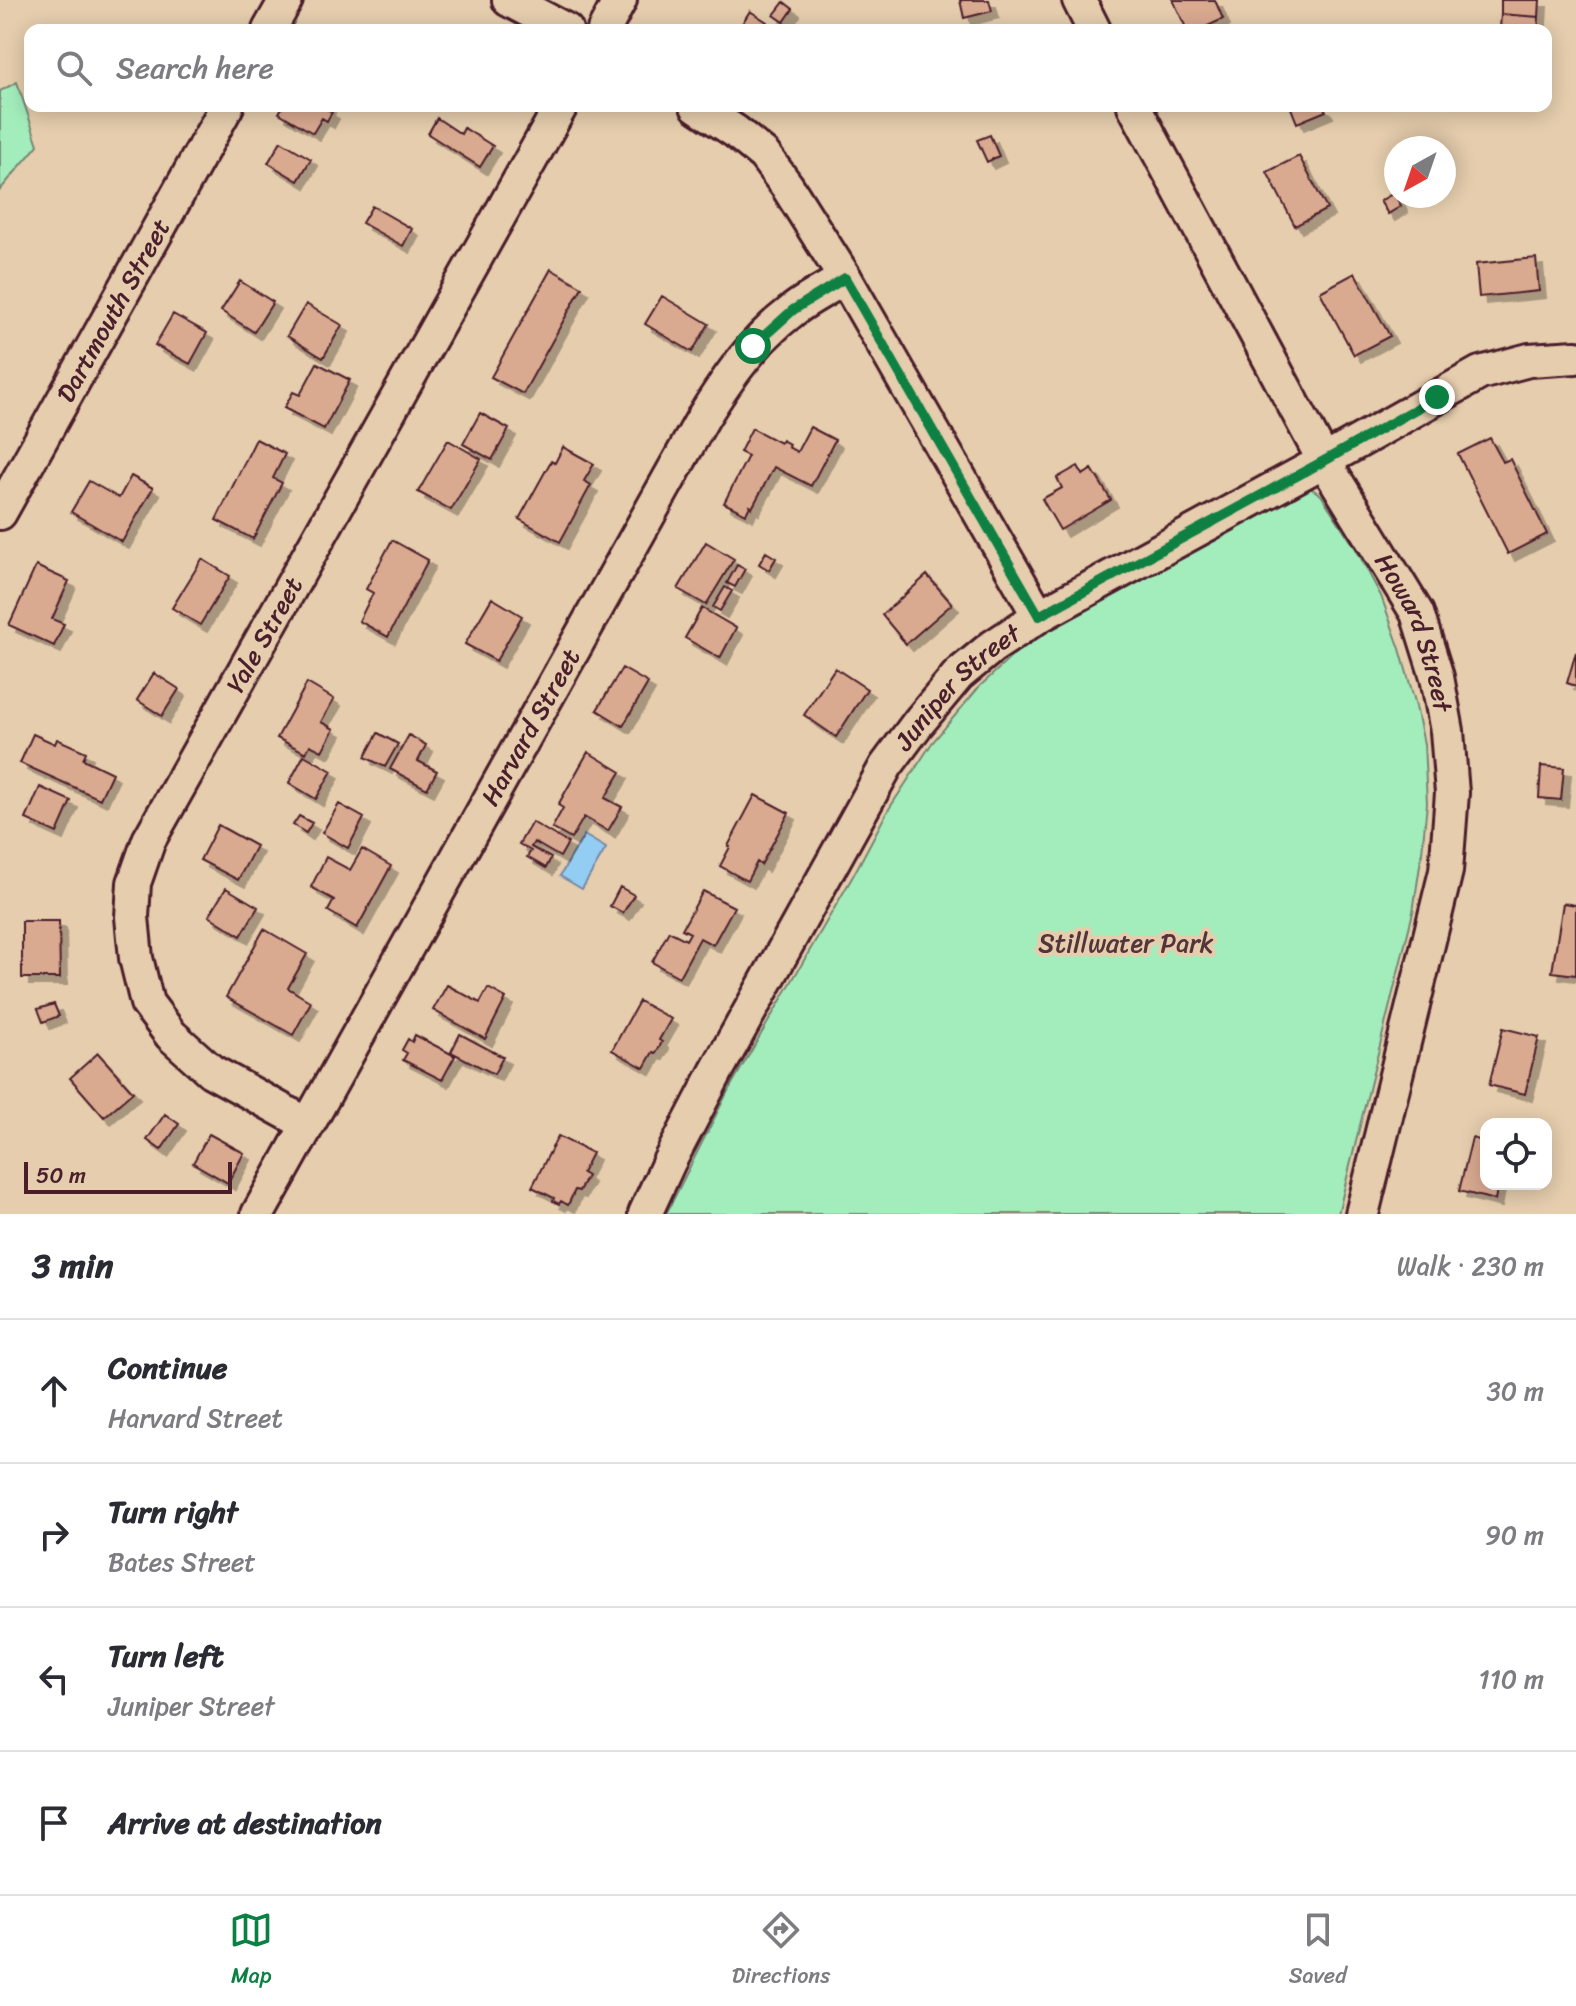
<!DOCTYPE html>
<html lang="en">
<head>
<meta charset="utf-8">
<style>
	:root { --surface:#fff; --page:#f7f7f7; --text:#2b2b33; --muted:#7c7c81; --line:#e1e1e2; --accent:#0b8043 }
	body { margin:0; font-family:Sriracha,sans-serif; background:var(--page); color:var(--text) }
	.controls { position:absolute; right:24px; bottom:24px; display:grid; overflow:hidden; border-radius:16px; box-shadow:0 4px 20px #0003 }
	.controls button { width:72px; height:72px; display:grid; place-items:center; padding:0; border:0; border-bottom:2px solid var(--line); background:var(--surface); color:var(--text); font:40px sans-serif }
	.compass { position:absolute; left:1384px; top:136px; width:72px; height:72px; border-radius:50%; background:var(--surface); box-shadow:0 4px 20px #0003; rotate:220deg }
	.scale { position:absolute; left:24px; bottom:20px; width:208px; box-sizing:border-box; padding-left:8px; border:4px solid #4a1f2b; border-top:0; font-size:22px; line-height:28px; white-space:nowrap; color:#4a1f2b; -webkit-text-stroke:6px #e5cdad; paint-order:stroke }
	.stop { position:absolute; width:24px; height:24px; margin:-18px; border:6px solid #0b8043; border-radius:50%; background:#fff }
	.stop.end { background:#0b8043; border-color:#fff; box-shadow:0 2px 8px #0008 }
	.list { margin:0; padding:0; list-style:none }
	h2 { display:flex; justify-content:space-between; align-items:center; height:104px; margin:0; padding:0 32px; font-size:34px }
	h2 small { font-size:26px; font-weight:400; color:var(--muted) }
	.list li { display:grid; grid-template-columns:52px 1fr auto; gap:24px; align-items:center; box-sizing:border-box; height:144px; padding:0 32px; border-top:2px solid var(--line) }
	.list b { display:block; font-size:30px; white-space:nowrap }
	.list p { margin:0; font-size:26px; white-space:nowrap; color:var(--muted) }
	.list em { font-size:26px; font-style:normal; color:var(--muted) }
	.icon { flex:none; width:44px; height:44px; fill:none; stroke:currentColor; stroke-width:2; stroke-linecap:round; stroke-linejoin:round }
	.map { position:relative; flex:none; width:1576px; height:1214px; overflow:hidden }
	.search { position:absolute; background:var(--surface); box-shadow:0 4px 20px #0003; left:24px; right:24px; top:24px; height:88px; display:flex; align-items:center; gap:20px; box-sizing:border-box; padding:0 28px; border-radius:16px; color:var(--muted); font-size:30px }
	.sheet { height:680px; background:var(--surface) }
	nav { display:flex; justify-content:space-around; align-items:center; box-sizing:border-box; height:112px; border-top:2px solid var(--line); background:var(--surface); font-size:22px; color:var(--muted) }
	nav a { display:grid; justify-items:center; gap:4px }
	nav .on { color:var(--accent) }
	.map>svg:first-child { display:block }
	.green { fill:#a3edbc; stroke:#768674; stroke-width:2 }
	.water { fill:#94cdf4; stroke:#7687a4; stroke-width:2 }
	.building { fill:#d9a990; stroke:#4a1f2b; stroke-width:2; filter:url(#shadow) }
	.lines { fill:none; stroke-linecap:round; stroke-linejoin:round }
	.minor-casing { stroke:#4a1f2b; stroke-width:38 }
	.minor { stroke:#e5cdad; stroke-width:32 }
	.route { stroke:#0b8043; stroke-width:10 }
	.labels { text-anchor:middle; stroke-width:8; stroke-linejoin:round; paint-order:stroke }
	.street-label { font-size:26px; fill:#4a1f2b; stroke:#e5cdad }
	.park-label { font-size:26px; fill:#53343a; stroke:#e5cdad }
</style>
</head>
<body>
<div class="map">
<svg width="1576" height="1214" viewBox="0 0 1576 1214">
	<defs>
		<filter id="shadow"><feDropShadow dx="7" dy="7" stdDeviation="0" flood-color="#0004"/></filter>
	</defs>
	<rect width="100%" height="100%" fill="#e5cdad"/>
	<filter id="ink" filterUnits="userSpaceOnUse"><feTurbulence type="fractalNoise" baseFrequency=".0125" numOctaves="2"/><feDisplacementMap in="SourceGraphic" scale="16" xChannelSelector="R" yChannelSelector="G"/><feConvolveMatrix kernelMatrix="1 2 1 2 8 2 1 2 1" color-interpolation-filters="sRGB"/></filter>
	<g filter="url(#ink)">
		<path class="green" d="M 17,82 L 38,145 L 0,190 L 0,91 Z
			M 1300,489 L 1312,489 L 1321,495 L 1356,549 L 1381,596 L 1400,649 L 1415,702 L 1424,744 L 1427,803 L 1422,852 L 1413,912 L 1338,1214 L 666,1214 L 728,1091 L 853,876 L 887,812 L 932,743 L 979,687 L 1021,648 L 1057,625 Z"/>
		<path class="water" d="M 584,835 L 606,848 L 582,889 L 560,876 Z"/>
		<path class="building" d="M 960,0 L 989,0 L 992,11 L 964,18 Z
			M 1173,0 L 1215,0 L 1223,19 L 1199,30 L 1187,30 Z
			M 1501,0 L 1540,0 L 1539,17 L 1501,14 Z
			M 784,2 L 793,9 L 784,22 L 774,15 Z
			M 750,11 L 767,22 L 761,30 L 738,30 Z
			M 1501,14 L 1539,17 L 1538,30 L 1500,30 Z
			M 283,106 L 328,106 L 327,109 L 332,112 L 327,121 L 322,118 L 313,133 L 279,113 Z
			M 1295,106 L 1323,106 L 1326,111 L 1297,123 L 1291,108 Z
			M 437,118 L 461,134 L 464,128 L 493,146 L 480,167 L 428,134 Z
			M 990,135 L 999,156 L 987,162 L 977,140 Z
			M 281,141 L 311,159 L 298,181 L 268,163 Z
			M 1299,156 L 1327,209 L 1295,226 L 1267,172 Z
			M 1394,193 L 1401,206 L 1388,214 L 1380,201 Z
			M 372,206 L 412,229 L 403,246 L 362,223 Z
			M 1536,258 L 1539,291 L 1479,297 L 1476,264 Z
			M 551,269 L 582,287 L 523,394 L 491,377 Z
			M 1355,273 L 1390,336 L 1354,355 L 1320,292 Z
			M 240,281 L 273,302 L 254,332 L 221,311 Z
			M 662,296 L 709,324 L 692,352 L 645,324 Z
			M 306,304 L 342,325 L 323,358 L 287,336 Z
			M 173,314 L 207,333 L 190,364 L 155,345 Z
			M 317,363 L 350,380 L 324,429 L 284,408 L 293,392 L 300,395 Z
			M 480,413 L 509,429 L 492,460 L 463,444 Z
			M 810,427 L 835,440 L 811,486 L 774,467 L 752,508 L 750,506 L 746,514 L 724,503 L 748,456 L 740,452 L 752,428 L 780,443 L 782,440 L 789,444 L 788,447 L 797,452 Z
			M 1490,438 L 1503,462 L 1510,459 L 1547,534 L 1508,554 L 1458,454 Z
			M 256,439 L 285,454 L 273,478 L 282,483 L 253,539 L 216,520 Z
			M 448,440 L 481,459 L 451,510 L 418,492 Z
			M 563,447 L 594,464 L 584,481 L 591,485 L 560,542 L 519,519 L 551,461 L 555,463 Z
			M 1078,466 L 1083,475 L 1092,469 L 1111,500 L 1060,530 L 1042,499 L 1062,488 L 1057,478 Z
			M 131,476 L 153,488 L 122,542 L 71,512 L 89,481 L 119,498 Z
			M 392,540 L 428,560 L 388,637 L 359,621 L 373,593 L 366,589 Z
			M 706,542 L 734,559 L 706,605 L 678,589 Z
			M 766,552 L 776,558 L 769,570 L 759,564 Z
			M 202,559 L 230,576 L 200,625 L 172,608 Z
			M 737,565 L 745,569 L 735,587 L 727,583 Z
			M 36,566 L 69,581 L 52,619 L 64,624 L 54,646 L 9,625 Z
			M 927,575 L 952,604 L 906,644 L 882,615 Z
			M 725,587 L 732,591 L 720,611 L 713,607 Z
			M 492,598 L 522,616 L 496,661 L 465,644 Z
			M 702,608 L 736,628 L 720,658 L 685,638 Z
			M 1576,652 L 1576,686 L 1567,683 Z
			M 622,668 L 648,683 L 623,726 L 597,710 Z
			M 835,668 L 867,689 L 836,737 L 804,715 Z
			M 154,673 L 179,689 L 162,716 L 137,700 Z
			M 307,683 L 334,699 L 321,722 L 334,729 L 322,751 L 310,745 L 306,753 L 277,738 Z
			M 378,733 L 398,744 L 385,767 L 365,757 Z
			M 33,734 L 55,744 L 57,739 L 86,752 L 83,759 L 112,773 L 100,799 L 20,763 Z
			M 409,735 L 426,745 L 418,761 L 437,771 L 427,789 L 390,769 Z
			M 588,752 L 621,772 L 605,798 L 622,807 L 608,831 L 584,817 L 571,839 L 552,828 L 563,808 L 558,805 Z
			M 304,755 L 332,771 L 316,799 L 289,783 Z
			M 1541,766 L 1564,768 L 1561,800 L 1539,798 Z
			M 40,787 L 71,801 L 57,833 L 26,819 Z
			M 755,795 L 789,813 L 761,865 L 757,862 L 747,881 L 720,866 L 730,847 L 728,846 Z
			M 339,804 L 364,818 L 348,848 L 322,833 Z
			M 299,816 L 312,823 L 306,833 L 293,825 Z
			M 532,822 L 568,843 L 560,857 L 534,842 L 531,847 L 551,858 L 546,868 L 527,857 L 531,851 L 519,844 Z
			M 218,825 L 256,846 L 238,880 L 200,860 Z
			M 362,849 L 391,866 L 357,928 L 328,911 L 334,900 L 311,887 L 326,857 L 350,870 Z
			M 620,887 L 634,895 L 623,913 L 610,906 Z
			M 226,888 L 258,907 L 241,936 L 209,916 Z
			M 703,891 L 734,907 L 713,945 L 700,938 L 679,977 L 652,962 L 669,931 L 686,940 L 690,933 L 682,929 Z
			M 1563,903 L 1576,905 L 1576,975 L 1552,972 Z
			M 22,921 L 59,921 L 60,978 L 22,978 Z
			M 264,929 L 307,954 L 288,988 L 311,1002 L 293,1035 L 226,997 Z
			M 447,985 L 480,1003 L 488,988 L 506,998 L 485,1039 L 433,1010 Z
			M 639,1001 L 671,1019 L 659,1040 L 662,1042 L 656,1053 L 653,1052 L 644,1068 L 612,1050 Z
			M 54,1004 L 59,1016 L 43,1022 L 38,1009 Z
			M 1503,1028 L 1539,1037 L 1525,1094 L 1489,1085 Z
			M 460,1034 L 503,1057 L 494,1074 L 451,1052 Z
			M 415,1035 L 455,1056 L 442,1080 L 403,1060 L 407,1053 L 402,1050 L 408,1039 L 412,1042 Z
			M 98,1053 L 133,1092 L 104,1117 L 70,1078 Z
			M 165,1114 L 179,1124 L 161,1150 L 147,1140 Z
			M 209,1134 L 244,1153 L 228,1183 L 193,1163 Z
			M 558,1136 L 592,1153 L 582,1173 L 587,1176 L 579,1191 L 575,1190 L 568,1205 L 561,1201 L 559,1204 L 553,1201 L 554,1198 L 532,1187 Z
			M 1472,1138 L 1486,1142 L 1486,1184 L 1498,1184 L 1495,1200 L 1459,1191 Z"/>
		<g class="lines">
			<defs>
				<g id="minor">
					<path d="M 509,0 L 566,30"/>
					<path d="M 1079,0 L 1094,30"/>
					<path d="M 269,30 L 286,0"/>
					<path d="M 604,30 L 620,0"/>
					<path d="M 697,106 L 736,132 L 764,155 L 787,186 L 845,278 L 1039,616"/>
					<path id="s1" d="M 1134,106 L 1324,461 L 1417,613 L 1437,677 L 1447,731 L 1452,793 L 1446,871 L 1362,1214"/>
					<path id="s2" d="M 0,513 L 227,106"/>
					<path id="s3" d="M 307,1124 L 211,1071 L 171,1035 L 147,1003 L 136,958 L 132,917 L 134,883 L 149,840 L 561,106"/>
					<path id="s4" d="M 258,1214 L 704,416 C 729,376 754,340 792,311 C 808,298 827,289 845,278"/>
					<path id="s5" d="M 645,1214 L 669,1162 L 716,1072 L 886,766 L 918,723 L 958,675 L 992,647 L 1039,616 L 1324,461 L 1480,373 L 1529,360 L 1576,357"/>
				</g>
			</defs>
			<use href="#minor" class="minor-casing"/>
			<use href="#minor" class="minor"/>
		</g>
	</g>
	<g class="lines" filter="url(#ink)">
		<path class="route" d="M 753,346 L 793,310 L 845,278 L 1039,616 L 1324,461 L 1437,397"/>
	</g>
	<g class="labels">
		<g class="street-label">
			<text dy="9" stroke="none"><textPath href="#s2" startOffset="232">Dartmouth Street</textPath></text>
			<text dy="9" stroke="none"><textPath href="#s1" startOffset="598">Howard Street</textPath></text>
			<text dy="9" stroke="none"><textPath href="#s3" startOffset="606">Yale Street</textPath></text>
			<text dy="9" stroke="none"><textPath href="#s5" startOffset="616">Juniper Street</textPath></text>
			<text dy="9" stroke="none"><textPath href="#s4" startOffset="558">Harvard Street</textPath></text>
		</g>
		<g class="park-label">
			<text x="1126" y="952">Stillwater Park</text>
		</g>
	</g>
</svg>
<div class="controls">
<button><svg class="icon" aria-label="locate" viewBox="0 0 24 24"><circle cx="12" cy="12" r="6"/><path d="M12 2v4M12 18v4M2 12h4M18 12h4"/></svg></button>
</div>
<svg class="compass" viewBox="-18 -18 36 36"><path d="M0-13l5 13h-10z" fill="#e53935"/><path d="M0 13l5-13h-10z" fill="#7c7c81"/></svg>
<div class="scale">50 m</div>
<div class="stop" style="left:753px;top:346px"></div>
<div class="stop end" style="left:1437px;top:397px"></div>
<div class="search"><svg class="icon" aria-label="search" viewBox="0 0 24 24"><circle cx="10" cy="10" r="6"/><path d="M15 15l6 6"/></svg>Search here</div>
</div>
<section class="sheet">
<h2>3 min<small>Walk · 230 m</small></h2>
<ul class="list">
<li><svg class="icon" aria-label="ahead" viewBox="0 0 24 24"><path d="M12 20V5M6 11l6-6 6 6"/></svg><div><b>Continue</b><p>Harvard Street</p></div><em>30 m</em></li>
<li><svg class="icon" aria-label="right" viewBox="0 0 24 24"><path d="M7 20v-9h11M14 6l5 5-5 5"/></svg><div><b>Turn right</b><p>Bates Street</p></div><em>90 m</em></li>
<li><svg class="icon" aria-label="left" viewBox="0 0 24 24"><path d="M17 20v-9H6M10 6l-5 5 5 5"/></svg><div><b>Turn left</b><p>Juniper Street</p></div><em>110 m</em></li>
<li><svg class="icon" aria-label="arrive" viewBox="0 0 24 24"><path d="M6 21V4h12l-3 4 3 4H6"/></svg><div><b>Arrive at destination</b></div></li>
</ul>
</section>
<nav>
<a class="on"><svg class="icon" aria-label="map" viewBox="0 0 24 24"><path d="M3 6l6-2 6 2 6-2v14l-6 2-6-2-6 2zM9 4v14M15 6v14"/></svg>Map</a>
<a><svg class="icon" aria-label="directions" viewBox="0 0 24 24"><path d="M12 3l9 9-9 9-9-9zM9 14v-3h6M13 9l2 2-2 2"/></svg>Directions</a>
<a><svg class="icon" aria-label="saved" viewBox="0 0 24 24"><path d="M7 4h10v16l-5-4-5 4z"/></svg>Saved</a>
</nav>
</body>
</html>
